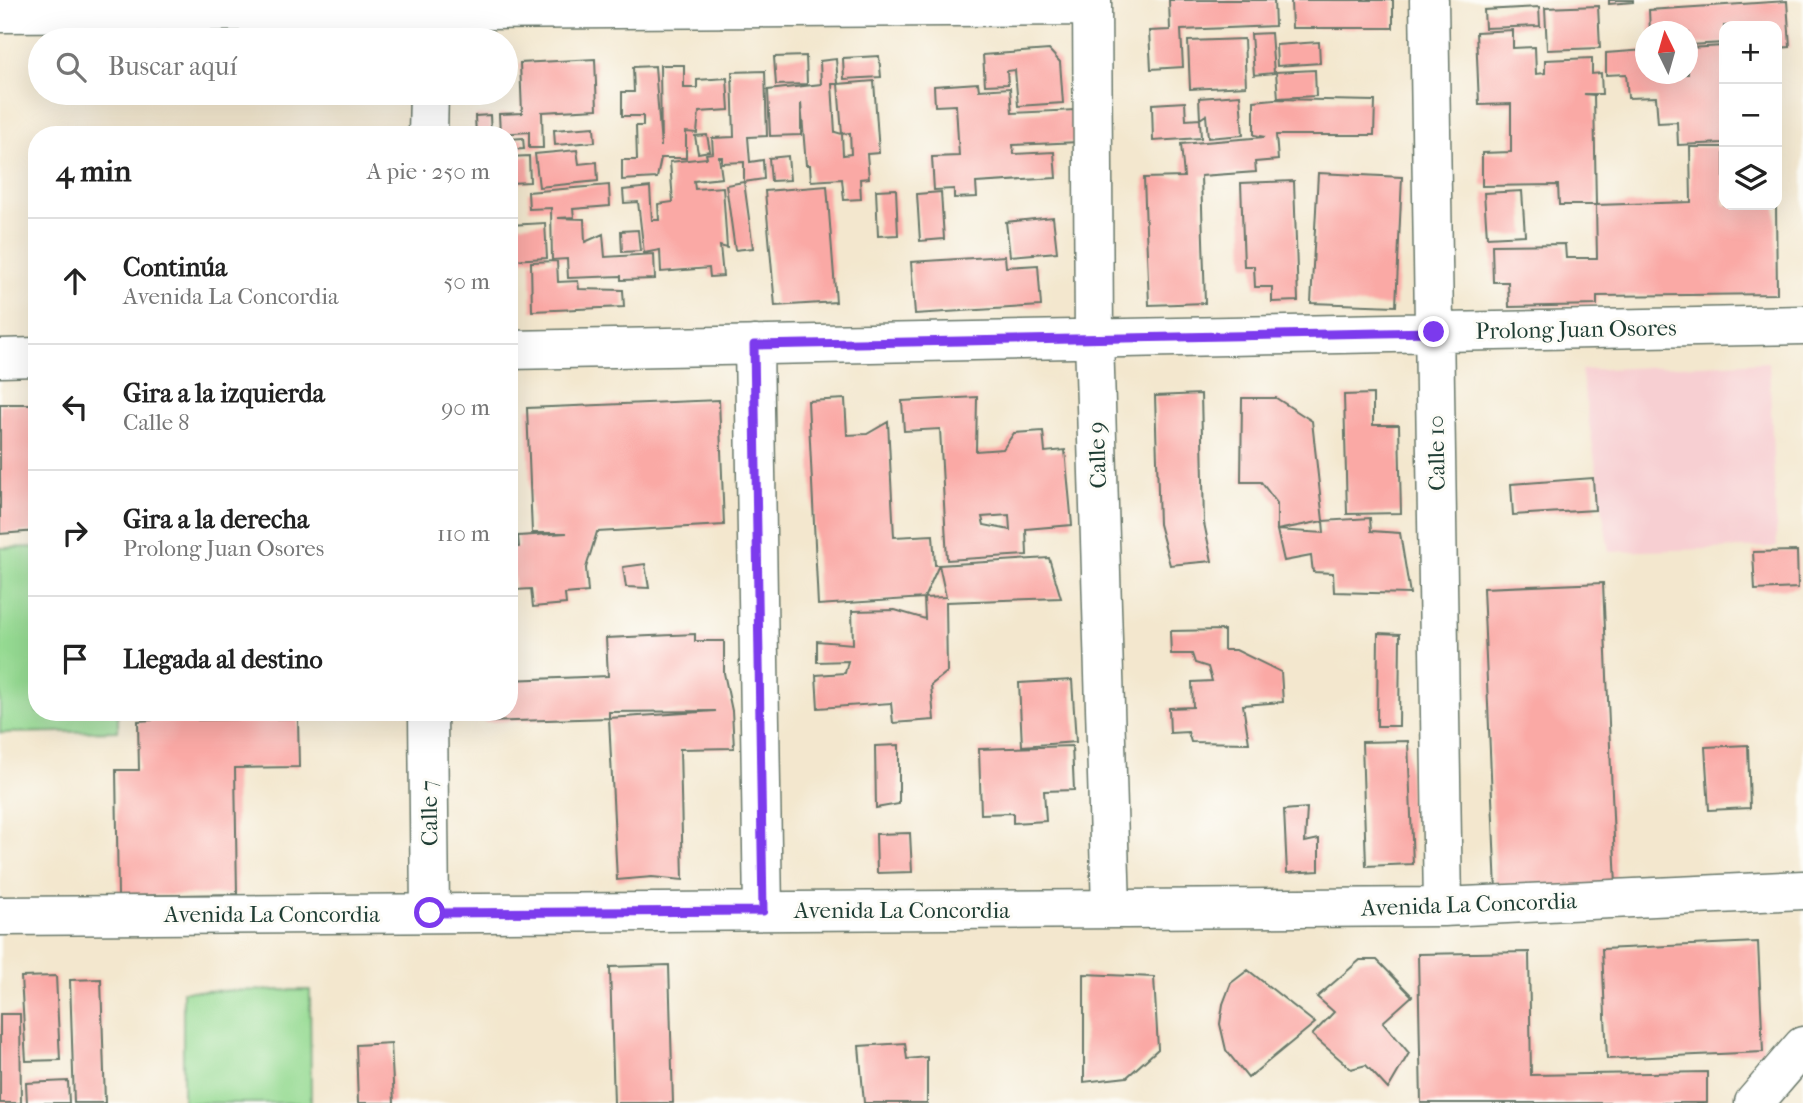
<!DOCTYPE html>
<html lang="es">
<head>
<meta charset="utf-8">
<style>
	:root { --surface:#fff; --page:#f2f2f2; --text:#222; --muted:#767676; --line:#e0e0e0 }
	body { margin:0; font-family:"IM FELL French Canon",serif; background:var(--page); color:var(--text) }
	.controls { position:absolute; right:21px; top:21px; display:grid; overflow:hidden; border-radius:14px; box-shadow:0 7px 28px #0002 }
	.controls button { width:63px; height:63px; display:grid; place-items:center; padding:0; border:0; border-bottom:2px solid var(--line); background:var(--surface); color:var(--text); font:35px sans-serif }
	.compass { position:absolute; left:1635px; top:21px; width:63px; height:63px; border-radius:50%; background:var(--surface); box-shadow:0 7px 28px #0002; rotate:355deg }
	.stop { position:absolute; width:21px; height:21px; margin:-16px; border:5px solid #7c3aed; border-radius:50%; background:#fff }
	.stop.end { background:#7c3aed; border-color:#fff; box-shadow:0 2px 7px #0008 }
	.list { margin:0; padding:0; list-style:none }
	h2 { display:flex; justify-content:space-between; align-items:center; height:91px; margin:0; padding:0 28px; font-size:30px }
	h2 small { font-size:23px; font-weight:400; color:var(--muted) }
	.list li { display:grid; grid-template-columns:46px 1fr auto; gap:21px; align-items:center; box-sizing:border-box; height:126px; padding:0 28px; border-top:2px solid var(--line) }
	.list b { display:block; font-size:26px; white-space:nowrap }
	.list p { margin:0; font-size:23px; white-space:nowrap; color:var(--muted) }
	.list em { font-size:23px; font-style:normal; color:var(--muted) }
	.icon { flex:none; width:38px; height:38px; fill:none; stroke:currentColor; stroke-width:2; stroke-linecap:round; stroke-linejoin:round }
	.map { position:relative; flex:none; width:1803px; height:1103px; overflow:hidden }
	.search { position:absolute; background:var(--surface); box-shadow:0 7px 28px #0002; left:28px; top:28px; width:490px; height:77px; display:flex; align-items:center; gap:18px; box-sizing:border-box; padding:0 24px; border-radius:38px; color:var(--muted); font-size:26px }
	.panel { position:absolute; background:var(--surface); box-shadow:0 7px 28px #0002; left:28px; top:126px; width:490px; height:595px; border-radius:28px }
	.map>svg:first-child { display:block }
	.built { fill:#f7cfd2 }
	.green { fill:#95da92; stroke:#5a8c63; stroke-width:2 }
	.building { fill:#faa9a5; fill-rule:evenodd }
	.lines { fill:none; stroke-linecap:round; stroke-linejoin:round }
	.minor-casing { stroke:#69786a; stroke-width:41 }
	.tertiary-casing { stroke:#69786a; stroke-width:41 }
	.minor { stroke:#fff; stroke-width:38 }
	.tertiary { stroke:#fff; stroke-width:38 }
	.route { stroke:#7c3aed; stroke-width:9 }
	.labels { text-anchor:middle; stroke-width:6; stroke-linejoin:round; paint-order:stroke }
	.street-label { font-size:23px; fill:#1f3d34; stroke:#fdfcf7 }
</style>
</head>
<body>
<div class="map">
<svg width="1803" height="1103" viewBox="0 0 1803 1103">
	<rect width="100%" height="100%" fill="#fdfcf7"/>
	<filter id="ink" filterUnits="userSpaceOnUse"><feTurbulence type="fractalNoise" baseFrequency=".0143" numOctaves="2"/><feDisplacementMap in="SourceGraphic" scale="14" xChannelSelector="R" yChannelSelector="G"/><feConvolveMatrix kernelMatrix="1 2 1 2 8 2 1 2 1" color-interpolation-filters="sRGB"/></filter>
	<filter id="wash" filterUnits="userSpaceOnUse"><feTurbulence type="fractalNoise" baseFrequency=".00686" numOctaves="4" result="noise"/><feDisplacementMap in="SourceGraphic" scale="28" xChannelSelector="R" yChannelSelector="G"/><feGaussianBlur stdDeviation="1.57" result="paint"/><feColorMatrix in="noise" values="0 0 0 0 0 0 0 0 0 0 0 0 0 0 0 0 0 1.4 0 .05"/><feComposite in="paint" operator="in"/></filter>
	<g filter="url(#wash)">
		<rect width="100%" height="100%" fill="#f3e7ce"/>
		<path class="built" d="M 1769,362 L 1777,547 L 1609,552 L 1581,370 Z"/>
		<path class="green" d="M 37,547 L 37,712 L 118,712 L 118,731 L 0,733 L 0,548 Z
			M 310,990 L 311,1103 L 183,1103 L 183,991 Z"/>
		<g id="blocks">
			<path class="building" d="M 1169,0 L 1274,0 L 1275,26 L 1181,30 L 1183,67 L 1151,69 L 1149,31 L 1170,30 Z
				M 1291,0 L 1393,0 L 1393,28 L 1292,28 Z
				M 1609,0 L 1633,0 L 1633,2 L 1609,4 Z
				M 1787,1 L 1790,47 L 1777,48 L 1777,26 L 1724,26 L 1724,43 L 1688,45 L 1688,32 L 1650,32 L 1649,10 Z
				M 1598,6 L 1600,48 L 1547,50 L 1545,8 Z
				M 1539,7 L 1540,26 L 1485,28 L 1484,10 Z
				M 1513,30 L 1513,48 L 1535,47 L 1536,74 L 1545,73 L 1545,60 L 1592,58 L 1592,74 L 1601,73 L 1602,94 L 1584,94 L 1594,95 L 1596,205 L 1559,205 L 1558,185 L 1482,186 L 1482,153 L 1511,152 L 1511,104 L 1479,105 L 1476,32 Z
				M 1271,33 L 1274,73 L 1254,75 L 1251,34 Z
				M 1244,39 L 1246,86 L 1190,89 L 1188,41 Z
				M 1319,42 L 1320,63 L 1277,66 L 1276,45 Z
				M 1724,46 L 1724,143 L 1678,145 L 1677,122 L 1658,123 L 1656,97 L 1628,98 L 1626,74 L 1606,75 L 1606,53 L 1646,50 L 1646,74 L 1688,74 L 1688,48 Z
				M 1049,50 L 1060,62 L 1063,103 L 1018,106 L 1015,70 L 1007,71 L 1008,84 L 985,85 L 983,55 Z
				M 806,56 L 807,84 L 776,85 L 774,57 Z
				M 879,56 L 881,77 L 844,79 L 843,58 Z
				M 595,59 L 597,109 L 542,112 L 543,148 L 529,148 L 529,132 L 500,134 L 499,114 L 522,113 L 520,63 Z
				M 836,59 L 838,84 L 832,84 L 835,132 L 842,134 L 843,155 L 851,154 L 850,133 L 842,134 L 838,84 L 874,81 L 879,153 L 867,154 L 869,178 L 860,179 L 861,199 L 844,200 L 842,179 L 811,181 L 810,165 L 806,165 L 801,103 L 801,135 L 770,136 L 768,90 L 821,84 L 820,61 Z
				M 660,65 L 684,65 L 684,88 L 697,88 L 697,80 L 727,78 L 729,110 L 699,112 L 697,133 L 686,132 L 686,158 L 661,158 L 657,178 L 622,180 L 622,160 L 637,160 L 636,126 L 643,126 L 643,116 L 622,116 L 622,92 L 634,92 L 633,67 L 655,66 L 661,147 Z
				M 1315,70 L 1316,96 L 1278,98 L 1276,72 Z
				M 765,71 L 767,136 L 748,137 L 750,162 L 763,160 L 764,179 L 744,182 L 744,162 L 722,163 L 722,157 L 719,157 L 722,178 L 694,181 L 695,189 L 723,187 L 727,248 L 720,246 L 723,276 L 710,277 L 709,268 L 661,272 L 660,250 L 644,253 L 638,202 L 624,203 L 623,190 L 650,187 L 652,220 L 659,220 L 658,204 L 673,202 L 670,162 L 707,158 L 706,154 L 713,153 L 712,138 L 734,137 L 732,72 Z
				M 978,83 L 979,90 L 1010,88 L 1012,113 L 1076,110 L 1079,142 L 1013,145 L 1014,154 L 1054,152 L 1056,178 L 976,183 L 977,197 L 954,198 L 954,189 L 934,190 L 932,157 L 959,156 L 956,105 L 935,106 L 934,86 Z
				M 1240,95 L 1243,135 L 1208,138 L 1206,115 L 1200,119 L 1201,138 L 1153,141 L 1152,104 L 1185,102 L 1186,120 L 1200,119 L 1199,98 Z
				M 1275,99 L 1375,101 L 1374,135 L 1276,135 L 1278,160 L 1255,162 L 1256,172 L 1201,176 L 1205,303 L 1149,305 L 1144,178 L 1184,177 L 1181,144 L 1265,137 L 1254,135 L 1254,101 Z
				M 490,115 L 491,135 L 476,135 L 475,116 Z
				M 594,127 L 595,142 L 555,145 L 554,130 Z
				M 707,135 L 710,151 L 698,153 L 695,136 Z
				M 523,138 L 524,149 L 509,150 L 509,139 Z
				M 1690,147 L 1724,147 L 1724,205 L 1776,205 L 1777,294 L 1597,296 L 1597,305 L 1509,307 L 1508,282 L 1493,282 L 1492,245 L 1565,244 L 1566,258 L 1597,258 L 1596,205 L 1691,202 Z
				M 577,150 L 579,164 L 597,162 L 598,181 L 539,187 L 535,154 Z
				M 529,156 L 530,182 L 509,183 L 509,157 Z
				M 788,156 L 790,180 L 771,181 L 769,158 Z
				M 1318,173 L 1402,177 L 1396,306 L 1311,303 Z
				M 1294,181 L 1298,301 L 1272,302 L 1272,287 L 1255,287 L 1254,266 L 1244,266 L 1241,183 Z
				M 744,182 L 753,248 L 735,250 L 726,185 Z
				M 609,185 L 610,206 L 573,209 L 574,217 L 558,218 L 584,219 L 585,242 L 603,234 L 605,257 L 654,254 L 655,279 L 621,280 L 621,276 L 568,278 L 567,259 L 552,260 L 551,208 L 529,209 L 528,192 Z
				M 827,186 L 836,302 L 775,306 L 765,191 Z
				M 896,189 L 898,235 L 878,236 L 876,190 Z
				M 1522,191 L 1525,235 L 1487,237 L 1484,193 Z
				M 941,192 L 944,239 L 920,241 L 917,194 Z
				M 1053,217 L 1057,252 L 1010,256 L 1006,222 Z
				M 545,223 L 547,258 L 511,260 L 509,225 Z
				M 638,230 L 640,251 L 622,252 L 621,231 Z
				M 1005,256 L 1006,267 L 1038,265 L 1041,306 L 915,314 L 911,262 Z
				M 557,261 L 558,282 L 578,281 L 579,289 L 623,290 L 624,307 L 532,311 L 531,262 Z
				M 509,266 L 511,266 L 513,288 L 509,289 Z
				M 509,299 L 513,299 L 514,311 L 509,311 Z
				M 1201,394 L 1204,523 L 1212,561 L 1170,565 L 1159,524 L 1155,396 Z
				M 1373,394 L 1373,425 L 1399,425 L 1401,513 L 1347,514 L 1344,395 Z
				M 977,397 L 976,451 L 1003,449 L 1014,433 L 1043,431 L 1045,452 L 1065,450 L 1072,525 L 1026,529 L 1027,555 L 947,560 L 940,429 L 904,431 L 902,401 ZM 1009,515 L 1010,530 L 984,525 L 982,517 Z
				M 1242,398 L 1276,398 L 1312,421 L 1323,521 L 1370,518 L 1371,531 L 1400,533 L 1410,594 L 1334,592 L 1333,573 L 1313,572 L 1311,556 L 1284,561 L 1277,530 L 1324,533 L 1323,521 L 1277,530 L 1277,503 L 1261,482 L 1241,482 Z
				M 845,399 L 847,435 L 867,434 L 888,422 L 894,537 L 933,535 L 935,565 L 939,565 L 924,598 L 946,597 L 939,565 L 1049,558 L 1061,598 L 946,602 L 947,672 L 931,685 L 934,720 L 893,723 L 891,703 L 818,708 L 816,675 L 845,673 L 848,661 L 817,662 L 817,641 L 853,644 L 852,611 L 895,610 L 925,619 L 924,598 L 818,605 L 808,401 Z
				M 719,400 L 724,525 L 597,532 L 586,568 L 588,592 L 565,594 L 566,604 L 533,607 L 531,589 L 515,590 L 511,548 L 519,547 L 518,536 L 567,533 L 532,533 L 527,408 Z
				M 0,404 L 37,404 L 37,531 L 0,534 Z
				M 1593,478 L 1595,510 L 1513,515 L 1511,484 Z
				M 1797,551 L 1798,588 L 1755,590 L 1753,552 Z
				M 645,564 L 649,588 L 626,587 L 623,567 Z
				M 1603,583 L 1616,886 L 1496,891 L 1483,588 Z
				M 1224,630 L 1224,650 L 1236,650 L 1281,672 L 1283,702 L 1243,705 L 1249,743 L 1191,742 L 1188,732 L 1170,733 L 1169,708 L 1193,707 L 1192,682 L 1212,681 L 1208,667 L 1195,663 L 1192,654 L 1171,654 L 1170,631 Z
				M 1378,633 L 1400,634 L 1399,726 L 1377,726 Z
				M 695,634 L 695,641 L 724,641 L 724,673 L 732,711 L 734,748 L 680,749 L 683,880 L 652,877 L 617,880 L 609,718 L 716,711 L 609,712 L 609,718 L 484,722 L 483,712 L 509,712 L 509,680 L 608,676 L 606,638 Z
				M 1072,680 L 1076,742 L 1022,746 L 1019,683 Z
				M 152,712 L 198,712 L 198,720 L 298,718 L 299,767 L 235,768 L 237,894 L 118,896 L 116,770 L 139,770 L 138,721 L 152,720 Z
				M 1408,741 L 1413,864 L 1366,866 L 1362,742 Z
				M 899,745 L 899,804 L 876,808 L 875,746 Z
				M 1748,745 L 1750,808 L 1709,810 L 1705,747 Z
				M 1072,746 L 1074,790 L 1044,791 L 1046,821 L 1013,823 L 1013,813 L 981,814 L 979,749 Z
				M 1307,808 L 1305,842 L 1319,839 L 1319,871 L 1287,873 L 1284,810 Z
				M 910,833 L 912,872 L 877,873 L 876,834 Z
				M 1758,942 L 1763,1052 L 1607,1059 L 1602,949 Z
				M 1529,952 L 1531,1075 L 1707,1072 L 1707,1103 L 1421,1103 L 1418,954 Z
				M 1360,960 L 1377,960 L 1412,996 L 1383,1022 L 1409,1053 L 1388,1089 L 1366,1065 L 1351,1069 L 1312,1035 L 1334,1012 L 1317,997 Z
				M 669,965 L 673,1103 L 614,1103 L 610,967 Z
				M 1248,970 L 1315,1023 L 1248,1078 L 1226,1050 L 1220,1024 L 1223,1004 L 1231,983 Z
				M 1084,974 L 1154,977 L 1158,1049 L 1127,1077 L 1084,1082 Z
				M 56,976 L 60,1060 L 26,1061 L 21,977 Z
				M 101,979 L 105,1103 L 74,1103 L 70,980 Z
				M 0,1014 L 20,1014 L 21,1103 L 0,1103 Z
				M 391,1043 L 394,1103 L 358,1103 L 356,1045 Z
				M 905,1043 L 907,1059 L 927,1057 L 927,1103 L 864,1103 L 859,1046 Z
				M 68,1081 L 69,1103 L 27,1103 L 26,1083 Z"/>
		</g>
	</g>
	<g filter="url(#ink)">
		<use href="#blocks" fill-opacity="0" stroke="#69786a" stroke-width="2"/>
		<g class="lines">
			<defs>
				<path id="minor" d="M 1092,0 L 1094,338 L 1111,909
					M 1429,0 L 1443,907
					M 0,13 L 1092,6
					M 428,135 L 429,93
					M 754,345 L 763,911
					M 509,350 L 1803,325
					M 0,358 L 37,357
					M 428,712 L 430,913
					M 0,916 L 1443,907 L 1803,890"/>
				<path id="tertiary" d="M 1754,1103 L 1803,1046"/>
			</defs>
			<use href="#minor" class="minor-casing"/>
			<use href="#tertiary" class="tertiary-casing"/>
			<use href="#minor" class="minor"/>
			<use href="#tertiary" class="tertiary"/>
		</g>
	</g>
	<g class="lines" filter="url(#ink)">
		<path class="route" d="M 430,913 L 763,911 L 754,345 L 1434,332"/>
	</g>
	<g class="labels">
		<g class="street-label">
			<text transform="translate(1576 329) rotate(-1)" y="8">Prolong Juan Osores</text>
			<text transform="translate(1436 453) rotate(-91)" y="8">Calle 10</text>
			<text transform="translate(1097 455) rotate(-92)" y="8">Calle 9</text>
			<text transform="translate(429 813) rotate(-91)" y="8">Calle 7</text>
			<text transform="translate(1469 904) rotate(-2)" y="8">Avenida La Concordia</text>
			<text x="902" y="918">Avenida La Concordia</text>
			<text x="272" y="922">Avenida La Concordia</text>
		</g>
	</g>
</svg>
<div class="controls">
<button>+</button>
<button>−</button>
<button><svg class="icon" aria-label="layers" viewBox="0 0 24 24"><path d="M12 4l9 5-9 5-9-5zM3 14l9 5 9-5"/></svg></button>
</div>
<svg class="compass" viewBox="-18 -18 36 36"><path d="M0-13l5 13h-10z" fill="#e53935"/><path d="M0 13l5-13h-10z" fill="#767676"/></svg>
<div class="stop" style="left:430px;top:913px"></div>
<div class="stop end" style="left:1434px;top:332px"></div>
<div class="search"><svg class="icon" aria-label="search" viewBox="0 0 24 24"><circle cx="10" cy="10" r="6"/><path d="M15 15l6 6"/></svg>Buscar aquí</div>
<section class="panel">
<h2>4 min<small>A pie · 250 m</small></h2>
<ul class="list">
<li><svg class="icon" aria-label="ahead" viewBox="0 0 24 24"><path d="M12 20V5M6 11l6-6 6 6"/></svg><div><b>Continúa</b><p>Avenida La Concordia</p></div><em>50 m</em></li>
<li><svg class="icon" aria-label="left" viewBox="0 0 24 24"><path d="M17 20v-9H6M10 6l-5 5 5 5"/></svg><div><b>Gira a la izquierda</b><p>Calle 8</p></div><em>90 m</em></li>
<li><svg class="icon" aria-label="right" viewBox="0 0 24 24"><path d="M7 20v-9h11M14 6l5 5-5 5"/></svg><div><b>Gira a la derecha</b><p>Prolong Juan Osores</p></div><em>110 m</em></li>
<li><svg class="icon" aria-label="arrive" viewBox="0 0 24 24"><path d="M6 21V4h12l-3 4 3 4H6"/></svg><div><b>Llegada al destino</b></div></li>
</ul>
</section>
</div>
</body>
</html>
